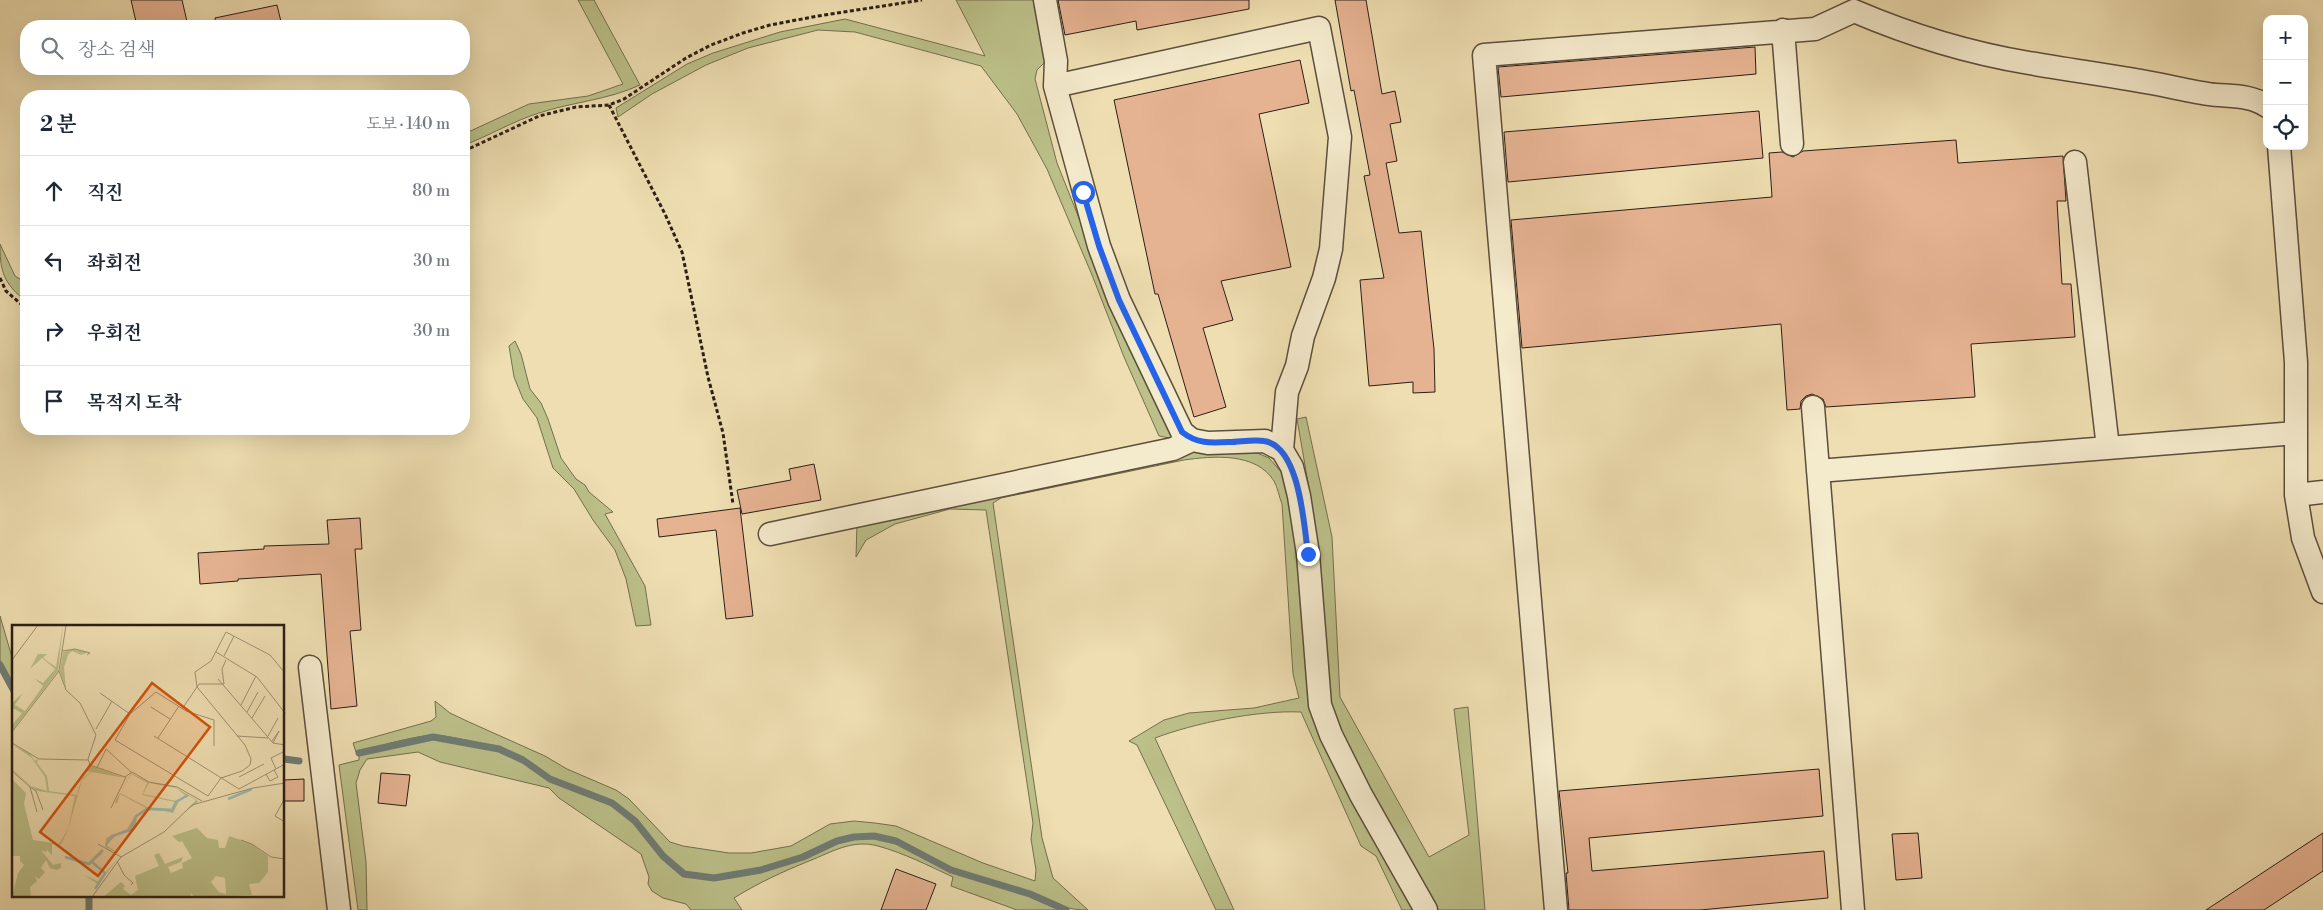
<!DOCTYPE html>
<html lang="ko">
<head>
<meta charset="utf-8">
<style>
	:root { --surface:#fff; --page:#f6f6f7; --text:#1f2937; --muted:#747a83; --line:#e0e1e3 }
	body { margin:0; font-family:"Libre Bodoni","Noto Serif KR",serif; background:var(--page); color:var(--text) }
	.controls { position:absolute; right:15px; top:15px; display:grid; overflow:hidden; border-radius:10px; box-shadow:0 5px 20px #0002 }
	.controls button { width:45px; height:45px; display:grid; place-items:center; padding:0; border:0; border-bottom:1px solid var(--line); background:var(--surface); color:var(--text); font:25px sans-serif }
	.stop { position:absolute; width:15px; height:15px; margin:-11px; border:4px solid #2563eb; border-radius:50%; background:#fff }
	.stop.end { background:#2563eb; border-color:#fff; box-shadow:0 1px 5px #0008 }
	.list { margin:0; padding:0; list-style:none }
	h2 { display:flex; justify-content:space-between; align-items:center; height:65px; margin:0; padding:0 20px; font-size:21px }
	h2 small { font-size:16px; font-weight:400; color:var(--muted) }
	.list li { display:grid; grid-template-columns:32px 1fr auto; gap:15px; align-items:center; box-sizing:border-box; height:70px; padding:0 20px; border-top:1px solid var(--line) }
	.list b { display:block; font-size:19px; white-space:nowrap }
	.list em { font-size:16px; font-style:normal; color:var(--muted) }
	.icon { flex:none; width:28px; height:28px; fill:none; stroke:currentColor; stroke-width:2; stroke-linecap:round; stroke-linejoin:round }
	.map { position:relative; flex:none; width:2323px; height:910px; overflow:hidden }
	.search { position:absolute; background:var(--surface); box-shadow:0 5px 20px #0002; left:20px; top:20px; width:450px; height:55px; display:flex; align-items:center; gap:12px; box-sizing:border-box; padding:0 18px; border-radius:20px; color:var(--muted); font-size:19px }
	.panel { position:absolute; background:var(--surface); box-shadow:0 5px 20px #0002; left:20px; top:90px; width:450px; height:345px; border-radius:20px }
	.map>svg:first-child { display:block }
	.green { fill:#bcc089; stroke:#746f4f }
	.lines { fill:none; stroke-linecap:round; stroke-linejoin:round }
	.stream { stroke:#6f7c74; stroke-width:7 }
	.building { fill:#e6b392; stroke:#2c1e15 }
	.minor-casing { stroke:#5c4e3c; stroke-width:25 }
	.path { stroke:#2c1e15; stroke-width:3; stroke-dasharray:4 2.5; stroke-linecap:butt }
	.minor { stroke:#f4eacc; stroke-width:22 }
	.route { stroke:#2563eb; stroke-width:6 }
	.inset-river { fill:none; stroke:#9bbbb4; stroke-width:2.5 }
	.inset-road { fill:none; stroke:#a09173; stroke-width:1 }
	.view { fill:#d5530d; fill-opacity:0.15; stroke:#d5530d; stroke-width:2.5 }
	.inset-edge { fill:none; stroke:#2c1e15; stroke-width:2.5 }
</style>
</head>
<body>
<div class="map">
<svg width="2323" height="910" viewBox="0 0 2323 910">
	<rect width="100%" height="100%" fill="#eedeb1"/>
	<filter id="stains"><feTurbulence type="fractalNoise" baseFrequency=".004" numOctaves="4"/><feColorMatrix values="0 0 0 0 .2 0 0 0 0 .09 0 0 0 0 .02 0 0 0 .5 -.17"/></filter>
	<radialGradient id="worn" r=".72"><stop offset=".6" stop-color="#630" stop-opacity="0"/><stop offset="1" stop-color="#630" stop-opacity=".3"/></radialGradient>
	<path class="green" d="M 578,0 L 594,0 L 640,85 C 608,100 572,102 539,113 C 513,121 489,136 464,145 L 464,134 L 529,104 L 588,96 L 623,84 Z
		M 956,0 L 1040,0 L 1049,58 L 1037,70 L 1035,79 L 1057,163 L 1139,369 L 1174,439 L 1159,436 L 1124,357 L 1092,275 L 1047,169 L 1017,114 L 981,66 L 855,32 L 818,30 L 748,48 L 706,65 L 652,94 L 618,117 L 616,108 L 687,64 L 713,53 L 780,32 L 845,19 L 985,56 Z
		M 0,244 L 15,276 L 26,283 L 26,298 L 22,298 C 2,281 0,268 0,244 Z
		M 515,341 L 521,354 L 530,389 L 541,403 L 548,419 L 561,458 L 576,479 L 585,485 L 589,492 L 613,512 L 605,514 L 645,586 L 651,625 L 636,626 L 626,579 L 615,550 L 593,520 L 574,489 L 553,468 L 537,418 L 523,399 L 514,377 L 509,346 Z
		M 1306,417 L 1332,537 L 1340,697 L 1429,857 L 1469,835 L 1454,709 L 1468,707 L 1485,910 L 1437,910 L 1382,816 L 1328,707 L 1320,569 L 1312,506 L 1297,419 Z
		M 1195,448 L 1236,449 L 1257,453 L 1269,458 L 1282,473 L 1294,519 L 1305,650 L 1420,910 L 1402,910 L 1376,856 L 1361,846 L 1301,712 C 1258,710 1195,723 1155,738 L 1234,910 L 1216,910 L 1137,745 L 1129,741 L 1164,720 L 1189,713 L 1254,708 L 1299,698 L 1293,674 L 1282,504 C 1279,497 1278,488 1274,481 C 1256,452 1213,456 1184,460 L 1001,498 L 993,503 L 1042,838 L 1053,878 L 1088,910 C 1058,910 1053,899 1028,891 C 1003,883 974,879 951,868 C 926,857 902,837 874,834 C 847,832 826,847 802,856 C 773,866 713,885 684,872 C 664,863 646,827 626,811 C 603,793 582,792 557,780 C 541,773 529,760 513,753 C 500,747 444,734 431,735 C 406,738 380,746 356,752 L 353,743 L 431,721 L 436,717 L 435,701 L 450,713 L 469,722 L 545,756 L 567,769 L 616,790 L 629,799 L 670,842 L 683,846 L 729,853 L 751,853 L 791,846 L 830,824 L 854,821 L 875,823 L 896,826 L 983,863 L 1035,881 L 1036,870 L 1031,839 L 1033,823 L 986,510 L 950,509 L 895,524 L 866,540 L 856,557 L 857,524 Z
		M 0,616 L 14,664 L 14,687 L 0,660 Z
		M 432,739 L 499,750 L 522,761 L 549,780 L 612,805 L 634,822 L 672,868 L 683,875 L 714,879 L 748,874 L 804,858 L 838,843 L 854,838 L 874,837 L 895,843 L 950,872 L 1030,895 L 1062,910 L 1017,910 L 951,886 L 953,877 C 929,866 904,853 878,846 C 852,839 832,852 809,861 C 782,872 758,883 734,898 L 742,910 L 691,910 L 686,904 L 663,898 L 652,891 L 648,884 L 649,877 L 641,854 L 559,798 L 549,788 L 440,762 L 418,752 L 367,759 L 360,770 L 356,783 L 366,862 L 367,910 L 358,910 L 339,765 L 359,760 L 359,755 Z"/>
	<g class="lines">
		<path class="stream" d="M 0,665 L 14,691
			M 359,753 L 433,737 L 499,749 L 523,760 L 550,779 L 612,803 L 635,821 L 663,856 L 684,874 L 714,878 L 761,870 L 803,857 L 837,841 L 854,837 L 874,836 L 896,841 L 951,870 L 1030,894 L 1066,910
			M 284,759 L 299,761
			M 89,896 L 89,910"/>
	</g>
	<path class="building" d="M 131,0 L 182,0 L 188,26 L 137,26 Z
		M 1058,0 L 1249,0 L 1249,9 L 1137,30 L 1136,21 L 1065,35 Z
		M 1335,0 L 1366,0 L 1382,94 L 1395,91 L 1401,122 L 1390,124 L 1397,161 L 1386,163 L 1399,233 L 1421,231 L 1434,349 L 1435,392 L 1413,393 L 1413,382 L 1369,386 L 1360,280 L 1384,278 L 1364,176 L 1370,175 L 1354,90 L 1351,91 Z
		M 277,5 L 282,26 L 216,26 L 215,18 Z
		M 1755,47 L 1756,74 L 1501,97 L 1498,67 Z
		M 1300,60 L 1309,103 L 1259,114 L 1291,267 L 1221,281 L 1233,320 L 1203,328 L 1226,407 L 1194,417 L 1158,294 L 1155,294 L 1114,100 Z
		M 1759,111 L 1763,158 L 1508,182 L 1504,132 Z
		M 1956,140 L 1958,163 L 2063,156 L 2066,201 L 2057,201 L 2062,284 L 2071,284 L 2075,337 L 1971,344 L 1975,397 L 1826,407 L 1823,399 L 1812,394 L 1806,396 L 1801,401 L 1800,409 L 1787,410 L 1781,324 L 1522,348 L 1511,220 L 1772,197 L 1769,153 L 1782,152 L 1793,157 L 1803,151 Z
		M 814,464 L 821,500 L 742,514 L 737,490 L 791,480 L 789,469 Z
		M 740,508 L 753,616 L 726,619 L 716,530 L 659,537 L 657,519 Z
		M 360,518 L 362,549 L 355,549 L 361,630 L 350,631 L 357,706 L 331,709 L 321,574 L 238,579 L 238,581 L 200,584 L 198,553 L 264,549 L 264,546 L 329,544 L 327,520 Z
		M 1819,769 L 1823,816 L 1589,838 L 1592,871 L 1824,851 L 1828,898 L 1700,910 L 1569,910 L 1566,873 L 1568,873 L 1559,791 Z
		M 381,773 L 410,775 L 406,806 L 378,803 Z
		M 304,779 L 304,801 L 284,801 L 284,780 Z
		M 1918,833 L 1922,878 L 1896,880 L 1892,834 Z
		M 2323,833 L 2323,871 L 2264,910 L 2206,910 Z
		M 896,869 L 936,884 L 926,910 L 881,910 Z"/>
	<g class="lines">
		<defs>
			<path id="minor" d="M 1045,0 L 1056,61 L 1055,86 L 1099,246 L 1119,300 L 1182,432 L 1192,440 L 1208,443 L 1265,441 L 1282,450 L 1292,467 L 1299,496 L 1308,554 L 1320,705 L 1331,735 L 1361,795 L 1426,910
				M 1783,30 L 1792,144
				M 1055,86 L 1319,28 L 1340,137 L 1331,249 L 1324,278 L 1303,336 L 1297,366 L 1287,392 L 1282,450
				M 2279,146 L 2296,362 L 2296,495 L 2303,538 L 2323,592
				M 2075,162 L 2108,448
				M 1813,407 L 1853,910
				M 1818,471 L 2296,433
				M 2296,495 L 2323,492
				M 770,534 L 1173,449 L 1192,440
				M 310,667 L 339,910
				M 1556,910 L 1484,55 L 1815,29 L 1854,11 C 1910,35 1969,53 2029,63 C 2075,71 2121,77 2167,86 C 2181,89 2195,92 2208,94 C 2229,97 2249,94 2267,106"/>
		</defs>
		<use href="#minor" class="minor-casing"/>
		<path class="path" d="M 609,105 L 665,214 L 682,252 L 708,377 L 723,433 L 733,504
			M 464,151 L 539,116 L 576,107 L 609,105 L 624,99 L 686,58 L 711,45 L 743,33 L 770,25 L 818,16 L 922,0
			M 0,278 L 6,291 L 21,304 L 26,304"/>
		<use href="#minor" class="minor"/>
	</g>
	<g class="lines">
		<path class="route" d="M 1083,192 L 1099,246 L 1119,300 L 1182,432 C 1197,444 1211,443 1229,442 C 1240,442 1253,439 1264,441 C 1300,446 1304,526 1308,554"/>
	</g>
	<g transform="translate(12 625)">
		<rect width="272" height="272" fill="#eedeb1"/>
		<path d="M 51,0 L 46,46 L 0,106 L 0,100 L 10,88 L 0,83 L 0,78 L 11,68 L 3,80 L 13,86 L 31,61 L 22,53 L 31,58 L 43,44 L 30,33 L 18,44 L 26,29 L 35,29 L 31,33 L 44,42 ZM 62,24 L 77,27 L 69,30 L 60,26 L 56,30 L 52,42 L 54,65 L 48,46 L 51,27 ZM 0,119 L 18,129 L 23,136 L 26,134 L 25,138 L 35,151 L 37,166 L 65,170 L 67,162 L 70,154 L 79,147 L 74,146 L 77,140 L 113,153 L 80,147 L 70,155 L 56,205 L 49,219 L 47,220 L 40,219 L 40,230 L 35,225 L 34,227 L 29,225 L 41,240 L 49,238 L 49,243 L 45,245 L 38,243 L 34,235 L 29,243 L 33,247 L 27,254 L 23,251 L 25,256 L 18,262 L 19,272 L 0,272 L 6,248 L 12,240 L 8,236 L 8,231 L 0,231 L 0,154 L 14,168 L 12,179 L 21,215 L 47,219 L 56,204 L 63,171 L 25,166 L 18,161 L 0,145 L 0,144 L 19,161 L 35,166 L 33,152 L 20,133 ZM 119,148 L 136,157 L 161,161 L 185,175 L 186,177 L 172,188 L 184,175 L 177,171 L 167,176 L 161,188 L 140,183 L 125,192 L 123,205 L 105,210 L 94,220 L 109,230 L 93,222 L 94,213 L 115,204 L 123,191 L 134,183 L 108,169 L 105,179 L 103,177 ZM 119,149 L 135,158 L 130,170 L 163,177 L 160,184 L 135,182 L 108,168 ZM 137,158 L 164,163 L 174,171 L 164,176 L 131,169 ZM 185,203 L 195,213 L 206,215 L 207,223 L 213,223 L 217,211 L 240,219 L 256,231 L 256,247 L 247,258 L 237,259 L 240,270 L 183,272 L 179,268 L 178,272 L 91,272 L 109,257 L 113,261 L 111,264 L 119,270 L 126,265 L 123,251 L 147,241 L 142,230 L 147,228 L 153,239 L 171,232 L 169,237 L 156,242 L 159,248 L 171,243 L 170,238 L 180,233 L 170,216 L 167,217 L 160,211 ZM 204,251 L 213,253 L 214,269 L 207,267 L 199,257 ZM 90,224 L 90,229 L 80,237 L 94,247 L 106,233 L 83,264 L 86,259 L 72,250 L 87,257 L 93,248 L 80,238 L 71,240 L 53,232 L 76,238 Z" fill="#bcc089" fill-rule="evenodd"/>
		<path class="inset-river" d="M 216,174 L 240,164M 94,220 L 100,211 L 118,205 L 124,191 L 135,184 L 160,185 L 164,177 L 176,170M 53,232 L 77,239 L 91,225M 80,237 L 93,248 L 83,264"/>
		<path class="inset-road" d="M 50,26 L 63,24 L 78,28 L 75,30M 204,27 L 245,52 L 273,88 L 271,92M 212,31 L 222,11M 0,35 L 26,0M 47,46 L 54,65 L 68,78 L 84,110 L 76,134 L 78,140 L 113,152 L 120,147 L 137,157 L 165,162 L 190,176M 206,54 L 261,118 L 273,120M 88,68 L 118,89M 229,80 L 244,51M 139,82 L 158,94M 170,84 L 187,59 L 212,59 L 210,44 L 214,35M 235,87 L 246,67M 240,93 L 253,71M 84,104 L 100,76M 0,107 L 47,46 L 54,0M 142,111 L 227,164 L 273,139M 225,111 L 256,113M 256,111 L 266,93M 146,113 L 167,81M 260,116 L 267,106 L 261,118M 0,118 L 27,134 L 76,135M 202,121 L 202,95 L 174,86 L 144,67 L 118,89 L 103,115 L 196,171 L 209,153 L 230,146 L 238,140 L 239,134 L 233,120 L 185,62 L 183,47 L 199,36 L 214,7 L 258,30 L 273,48M 85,143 L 94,124 L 119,147M 264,144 L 259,133 L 271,127 L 273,130M 0,146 L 18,162 L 25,187M 254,149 L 258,156 L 266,152 L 262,145M 227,152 L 252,139M 18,162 L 24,166 L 31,185M 273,173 L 263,191 L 273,197M 99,183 L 114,152M 229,215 L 240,219 L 259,232 L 273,234M 86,219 L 109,232M 105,236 L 112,250 L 121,258 L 119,260M 80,272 L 109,232 L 152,207 L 180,180 L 241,163 L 273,158"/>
		<path class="view" d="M 140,58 L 198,102 L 86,251 L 28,207 Z"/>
		<rect width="272" height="272" class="inset-edge"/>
	</g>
	<rect width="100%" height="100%" filter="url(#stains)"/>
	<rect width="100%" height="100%" fill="url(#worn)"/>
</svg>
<div class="controls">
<button>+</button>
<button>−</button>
<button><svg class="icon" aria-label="locate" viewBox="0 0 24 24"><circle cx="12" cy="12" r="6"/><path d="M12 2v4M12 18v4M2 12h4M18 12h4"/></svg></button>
</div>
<div class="stop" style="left:1083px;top:192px"></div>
<div class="stop end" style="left:1308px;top:554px"></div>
<div class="search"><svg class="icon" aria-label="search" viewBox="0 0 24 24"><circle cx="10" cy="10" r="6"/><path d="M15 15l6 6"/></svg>장소 검색</div>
<section class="panel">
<h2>2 분<small>도보 · 140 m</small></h2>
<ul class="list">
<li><svg class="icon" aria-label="ahead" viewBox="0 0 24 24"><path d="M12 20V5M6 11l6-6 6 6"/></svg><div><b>직진</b></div><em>80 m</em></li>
<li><svg class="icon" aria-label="left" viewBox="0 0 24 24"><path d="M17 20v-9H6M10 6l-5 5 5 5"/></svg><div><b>좌회전</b></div><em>30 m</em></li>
<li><svg class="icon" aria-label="right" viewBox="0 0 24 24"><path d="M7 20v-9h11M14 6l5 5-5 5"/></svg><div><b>우회전</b></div><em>30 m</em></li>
<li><svg class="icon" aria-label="arrive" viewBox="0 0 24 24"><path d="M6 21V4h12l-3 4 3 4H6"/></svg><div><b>목적지 도착</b></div></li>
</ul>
</section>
</div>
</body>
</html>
